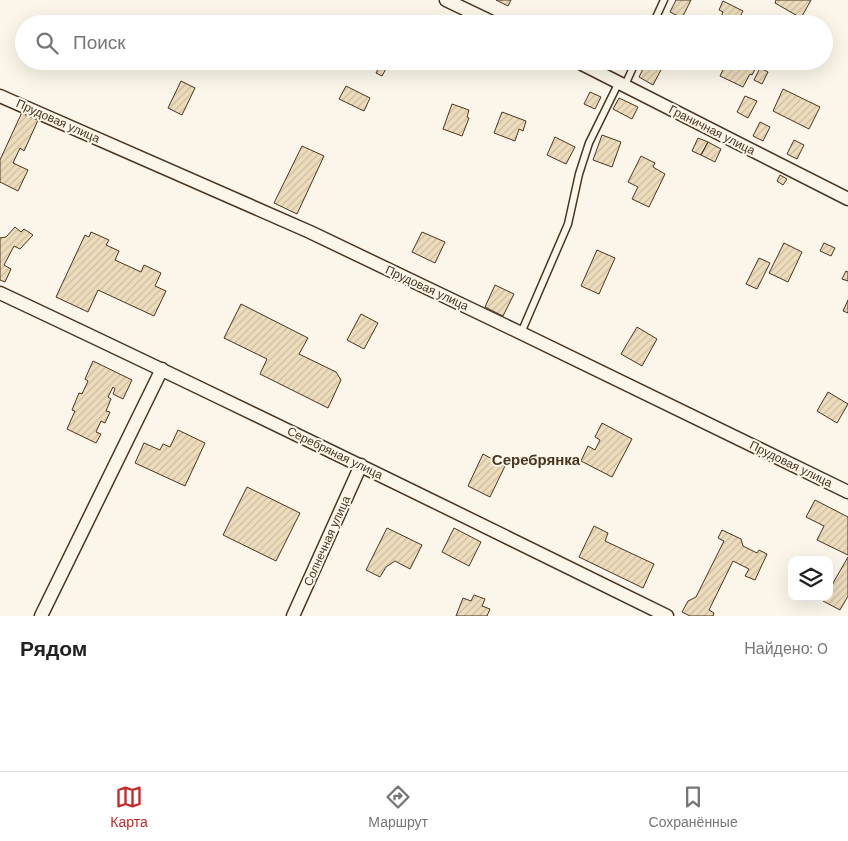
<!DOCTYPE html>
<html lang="ru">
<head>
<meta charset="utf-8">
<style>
	:root { --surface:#fff; --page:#f6f6f6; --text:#222; --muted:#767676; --line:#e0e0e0; --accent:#c62828 }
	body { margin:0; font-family:"DM Sans",sans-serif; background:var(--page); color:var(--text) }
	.controls { position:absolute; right:15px; bottom:15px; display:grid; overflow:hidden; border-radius:10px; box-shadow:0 5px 20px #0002 }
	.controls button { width:45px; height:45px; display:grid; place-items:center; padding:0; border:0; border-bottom:1px solid var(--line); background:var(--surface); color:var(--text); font:25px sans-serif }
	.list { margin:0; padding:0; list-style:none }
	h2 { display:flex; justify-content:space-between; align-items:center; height:65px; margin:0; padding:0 20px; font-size:21px }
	h2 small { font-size:16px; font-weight:400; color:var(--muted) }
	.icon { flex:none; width:28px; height:28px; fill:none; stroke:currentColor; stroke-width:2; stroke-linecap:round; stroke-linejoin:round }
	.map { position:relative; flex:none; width:848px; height:616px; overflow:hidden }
	.search { position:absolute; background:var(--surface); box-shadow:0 5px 20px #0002; left:15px; right:15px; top:15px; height:55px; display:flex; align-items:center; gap:12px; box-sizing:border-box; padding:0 18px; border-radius:28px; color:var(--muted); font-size:19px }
	.sheet { height:155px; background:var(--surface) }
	nav { display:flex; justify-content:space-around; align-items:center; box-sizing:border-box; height:70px; border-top:1px solid var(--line); background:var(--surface); font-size:14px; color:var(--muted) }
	nav a { display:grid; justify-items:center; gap:2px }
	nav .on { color:var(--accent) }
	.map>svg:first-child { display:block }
	.building { fill:url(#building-hatch); stroke:#4a3520 }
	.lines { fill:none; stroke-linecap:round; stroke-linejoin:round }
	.lane-casing { stroke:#4a3520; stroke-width:9 }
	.street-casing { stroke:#4a3520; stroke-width:15 }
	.lane { stroke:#fbf6e9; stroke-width:6 }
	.street { stroke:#fbf6e9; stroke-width:12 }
	.labels { text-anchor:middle; stroke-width:4; stroke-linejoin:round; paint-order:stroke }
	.street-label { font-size:12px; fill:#4a3520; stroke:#fbf6e9 }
	.quarter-label { font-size:15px; font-weight:bold; fill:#4a3520; stroke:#fbf6e9 }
</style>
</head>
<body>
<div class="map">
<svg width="848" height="616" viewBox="0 0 848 616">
	<defs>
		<pattern id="building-hatch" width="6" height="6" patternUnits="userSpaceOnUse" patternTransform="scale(1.25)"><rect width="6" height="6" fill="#ecdcbc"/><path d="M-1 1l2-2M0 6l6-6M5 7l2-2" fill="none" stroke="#ccbda1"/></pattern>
	</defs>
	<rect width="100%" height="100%" fill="#fbf6e9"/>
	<path class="building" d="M 496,0 L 511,0 L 508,6 Z
		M 676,0 L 691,0 L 682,18 L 670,12 Z
		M 776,0 L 811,0 L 801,18 L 775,3 Z
		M 723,1 L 743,11 L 736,24 L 721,17 L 723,12 L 719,10 Z
		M 677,19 L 687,24 L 674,24 Z
		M 277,61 L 298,61 L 294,69 Z
		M 327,61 L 345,61 L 341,68 Z
		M 647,61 L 654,61 L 663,66 L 653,85 L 639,77 Z
		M 727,61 L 752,61 L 758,64 L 752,75 L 750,74 L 743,87 L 720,76 Z
		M 381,64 L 387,67 L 382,76 L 376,73 Z
		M 760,68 L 768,72 L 762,84 L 754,80 Z
		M 181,81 L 195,88 L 182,115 L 168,108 Z
		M 346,86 L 370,98 L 364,111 L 339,99 Z
		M 783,89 L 820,107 L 809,129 L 773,111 Z
		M 590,92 L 601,97 L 595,109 L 584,104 Z
		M 745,96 L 757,101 L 748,118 L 737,112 Z
		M 619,98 L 638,107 L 632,119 L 613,109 Z
		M 452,104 L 469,110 L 467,117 L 469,118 L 462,136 L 443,129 Z
		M 23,110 L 39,118 L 24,151 L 20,148 L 13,163 L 28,170 L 18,191 L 0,182 L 0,160 Z
		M 502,112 L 526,121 L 523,131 L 519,129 L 515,141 L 494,133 Z
		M 760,122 L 770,127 L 763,141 L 753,136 Z
		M 602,135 L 621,142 L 612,167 L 593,160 Z
		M 555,137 L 575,147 L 566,164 L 547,155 Z
		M 698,138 L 708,142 L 701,155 L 692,151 Z
		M 794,140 L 804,145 L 797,159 L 787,154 Z
		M 708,142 L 721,149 L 715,162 L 701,155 Z
		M 302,146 L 324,156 L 297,214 L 274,203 Z
		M 641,156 L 655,163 L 653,167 L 665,174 L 649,207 L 632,199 L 638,187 L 628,182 Z
		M 780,175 L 787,179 L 783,185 L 777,181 Z
		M 15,227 L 21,232 L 24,229 L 33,235 L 20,249 L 14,246 L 4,265 L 11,269 L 5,282 L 0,280 L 0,238 L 6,237 Z
		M 91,232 L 109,240 L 106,245 L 119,251 L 115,260 L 141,272 L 144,265 L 161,273 L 155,286 L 166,291 L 154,316 L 98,290 L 88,312 L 56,297 L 85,235 L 89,237 Z
		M 422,232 L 445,242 L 435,263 L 412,252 Z
		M 784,243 L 802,252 L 788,282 L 769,273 Z
		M 824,243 L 835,248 L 831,256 L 820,251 Z
		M 597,250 L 615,258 L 599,294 L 581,286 Z
		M 759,258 L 770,263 L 757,289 L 746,284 Z
		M 846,271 L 848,272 L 848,281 L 842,279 Z
		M 495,285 L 514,294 L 503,316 L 485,307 Z
		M 848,300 L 848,313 L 843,311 Z
		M 241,304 L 308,338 L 299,354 L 336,372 L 341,380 L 328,408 L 260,374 L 267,359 L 224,338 Z
		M 361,314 L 378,323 L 364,349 L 347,340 Z
		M 637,327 L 657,339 L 642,366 L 621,354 Z
		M 93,361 L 132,380 L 123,399 L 113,394 L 115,389 L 113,387 L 108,397 L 111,399 L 106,411 L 110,412 L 105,423 L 101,421 L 96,432 L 101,434 L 96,443 L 67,429 L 75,411 L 72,410 L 79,393 L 82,394 L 88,381 L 85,379 Z
		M 828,392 L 848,404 L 837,423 L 817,411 Z
		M 602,423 L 632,439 L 612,477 L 581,461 L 588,446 L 595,450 L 600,440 L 595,437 Z
		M 178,430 L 205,443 L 185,486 L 135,463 L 144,443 L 160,450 L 163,444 L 170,447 Z
		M 483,454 L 505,466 L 490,497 L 468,486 Z
		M 247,487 L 300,513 L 276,561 L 223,535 Z
		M 815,500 L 848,517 L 848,555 L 817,540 L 824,526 L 806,517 Z
		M 594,526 L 608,533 L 605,541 L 654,564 L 643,588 L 579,557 Z
		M 387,528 L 422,545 L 410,569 L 395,561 L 386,567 L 380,577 L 366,570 Z
		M 454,528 L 481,542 L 469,566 L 442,552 Z
		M 722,530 L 741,539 L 743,546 L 757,553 L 759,550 L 767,554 L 755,580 L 745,576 L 749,569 L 733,561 L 709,610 L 714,613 L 713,616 L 690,616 L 682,612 L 688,601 L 696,597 L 724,541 L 718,538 Z
		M 848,557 L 848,596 L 840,610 L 823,601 L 825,597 L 829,597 L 829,590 Z
		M 474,595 L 485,599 L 482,606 L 490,609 L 487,616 L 456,616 L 463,598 L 471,601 Z"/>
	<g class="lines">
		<defs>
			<path id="lane" d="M 653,24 L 664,0
				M 625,85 L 636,61
				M 521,333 L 568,224 L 579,174 L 589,143 L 619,82"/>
			<path id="street" d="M 446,0 L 496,24
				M 576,61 L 848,199
				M 0,96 L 310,232 L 521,333 L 848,492
				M 0,293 C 224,398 446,507 667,616
				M 41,616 L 162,369
				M 293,616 L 361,465"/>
		</defs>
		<use href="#lane" class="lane-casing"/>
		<use href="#street" class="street-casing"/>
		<use href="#lane" class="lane"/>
		<use href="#street" class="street"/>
	</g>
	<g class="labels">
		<g class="street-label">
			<text transform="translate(58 121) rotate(24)" y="4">Прудовая улица</text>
			<text transform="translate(712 130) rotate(27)" y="4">Граничная улица</text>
			<text transform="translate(427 288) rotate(25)" y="4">Прудовая улица</text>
			<text transform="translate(335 453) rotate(26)" y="4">Серебряная улица</text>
			<text transform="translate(791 464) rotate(26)" y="4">Прудовая улица</text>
			<text transform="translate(327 541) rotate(-66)" y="4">Солнечная улица</text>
		</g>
		<g class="quarter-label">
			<text x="536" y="465">Серебрянка</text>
		</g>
	</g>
</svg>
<div class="controls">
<button><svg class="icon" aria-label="layers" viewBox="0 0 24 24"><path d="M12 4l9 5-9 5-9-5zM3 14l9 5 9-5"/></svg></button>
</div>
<div class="search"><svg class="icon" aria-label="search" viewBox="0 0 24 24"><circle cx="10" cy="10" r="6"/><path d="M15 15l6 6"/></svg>Поиск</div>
</div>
<section class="sheet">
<h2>Рядом<small>Найдено: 0</small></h2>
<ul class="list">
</ul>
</section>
<nav>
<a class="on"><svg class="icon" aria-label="map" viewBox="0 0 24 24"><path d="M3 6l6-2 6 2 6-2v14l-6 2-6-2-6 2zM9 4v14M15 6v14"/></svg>Карта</a>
<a><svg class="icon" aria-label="directions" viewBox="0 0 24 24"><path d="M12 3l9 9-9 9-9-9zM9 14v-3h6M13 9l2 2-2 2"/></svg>Маршрут</a>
<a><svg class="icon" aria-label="saved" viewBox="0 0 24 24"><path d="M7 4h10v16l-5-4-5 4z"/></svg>Сохранённые</a>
</nav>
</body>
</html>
